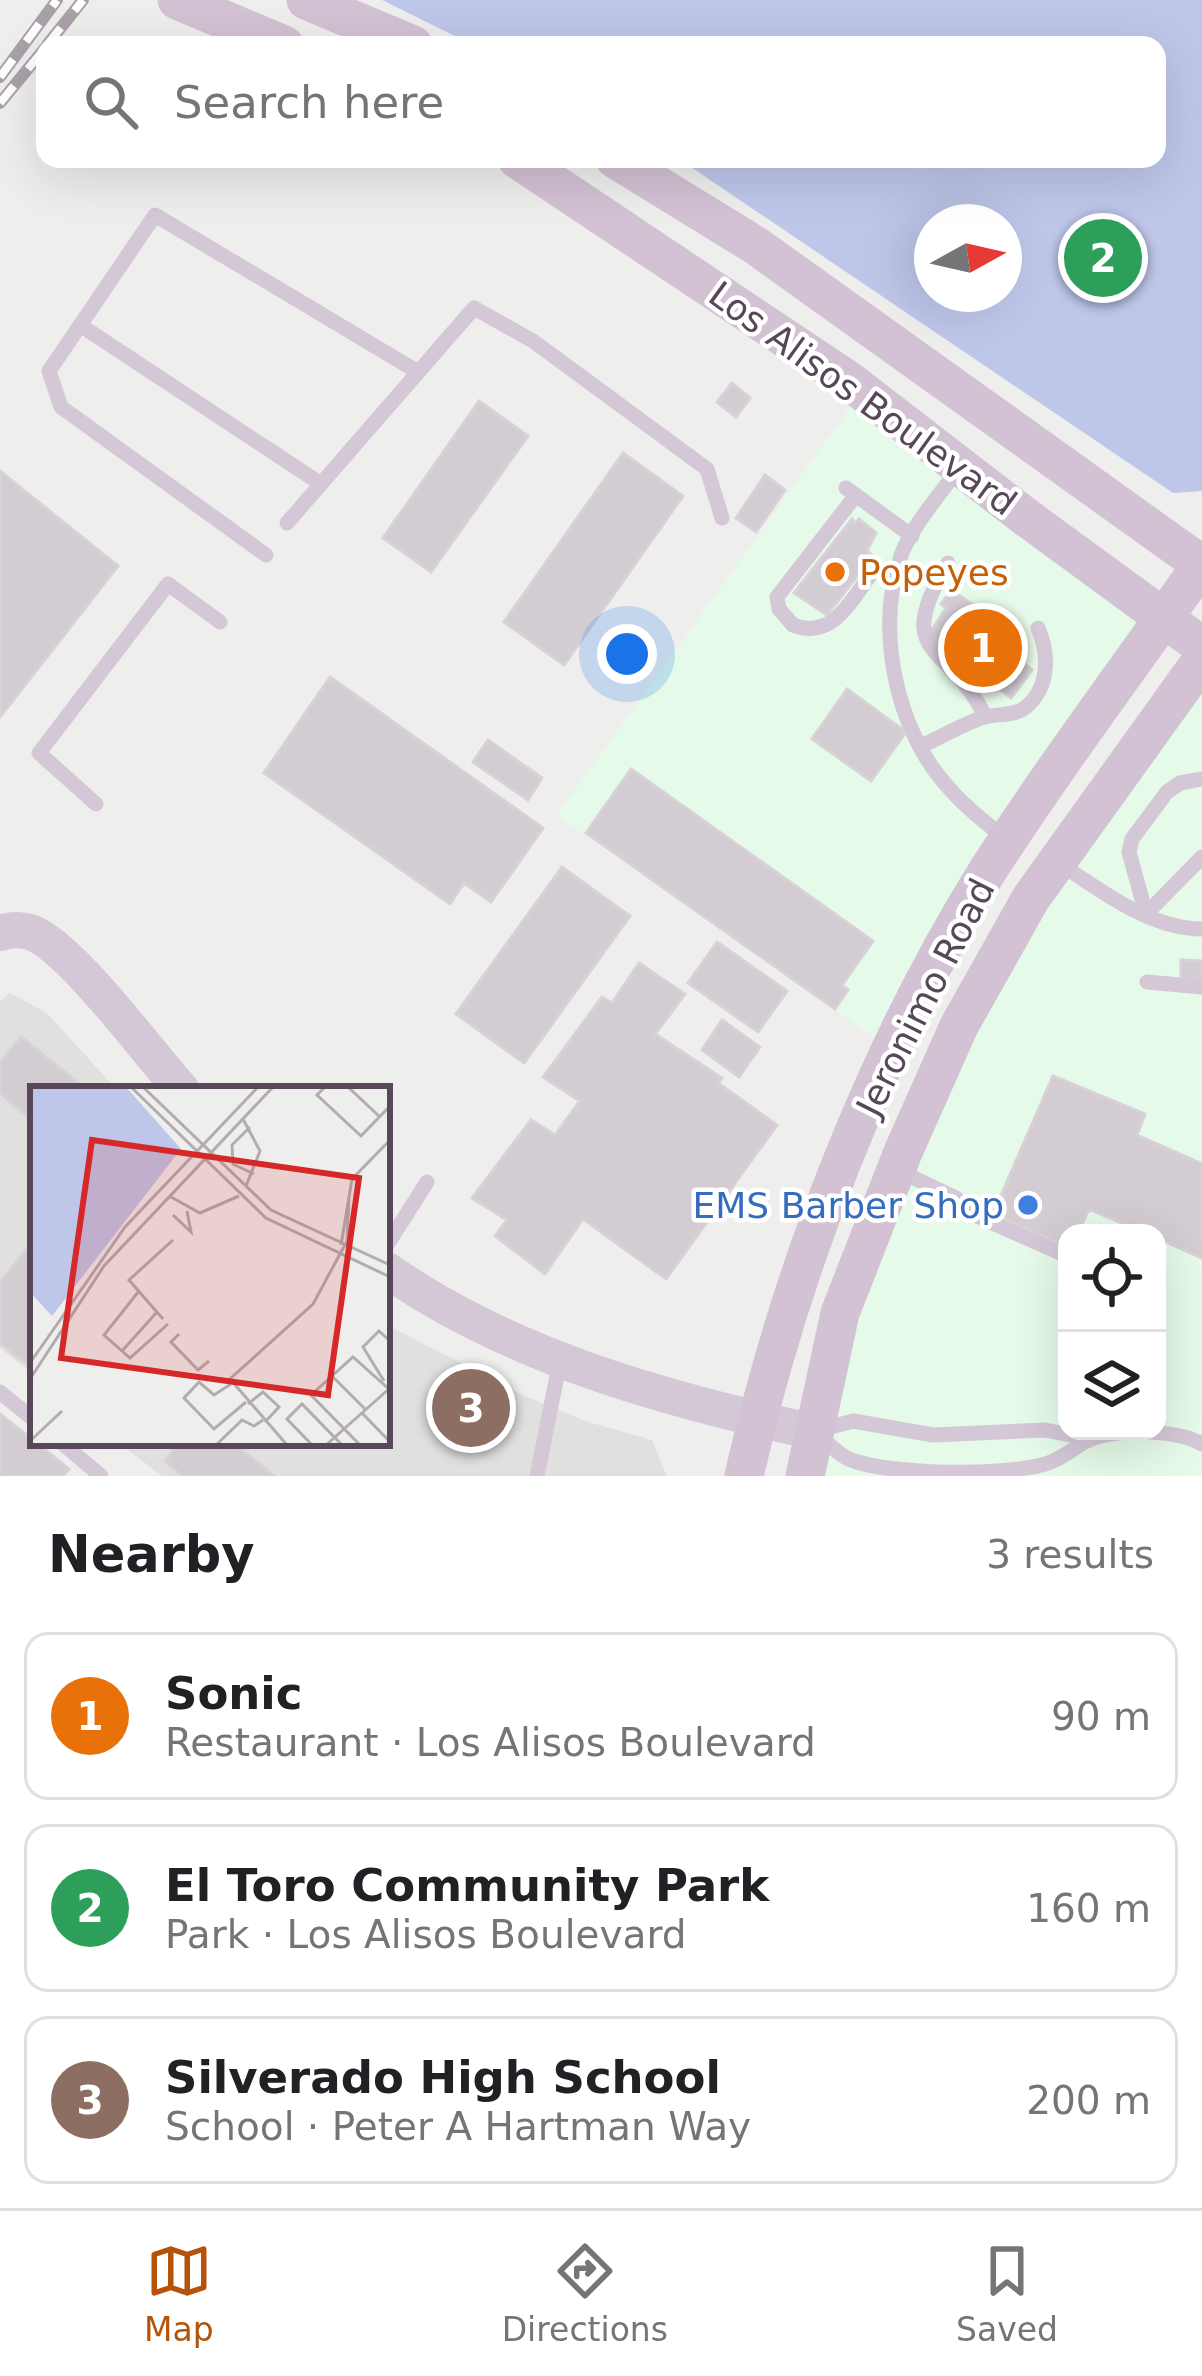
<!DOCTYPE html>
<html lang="en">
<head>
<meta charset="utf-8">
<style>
	:root { --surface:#fff; --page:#f6f6f6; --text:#202124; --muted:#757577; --line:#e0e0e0; --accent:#b45309 }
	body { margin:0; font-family:"DejaVu Sans",sans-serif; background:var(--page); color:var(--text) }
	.controls { position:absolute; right:36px; bottom:36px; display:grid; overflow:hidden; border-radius:24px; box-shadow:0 12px 48px #0002 }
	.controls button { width:108px; height:108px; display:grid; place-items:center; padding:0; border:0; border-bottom:3px solid var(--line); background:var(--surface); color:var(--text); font:60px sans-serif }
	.compass { position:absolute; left:914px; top:204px; width:108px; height:108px; border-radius:50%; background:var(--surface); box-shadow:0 12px 48px #0002; rotate:82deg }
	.you { position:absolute; left:627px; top:654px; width:42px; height:42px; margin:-30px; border:9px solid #fff; border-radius:50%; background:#1a73e8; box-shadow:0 0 0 18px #1a73e833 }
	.badge { display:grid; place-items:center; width:78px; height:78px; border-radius:50%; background:var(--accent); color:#fff; font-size:39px; font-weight:700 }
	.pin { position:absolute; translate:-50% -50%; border:6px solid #fff; box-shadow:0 3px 12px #0006 }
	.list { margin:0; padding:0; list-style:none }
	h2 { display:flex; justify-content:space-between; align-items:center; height:156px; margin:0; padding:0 48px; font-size:51px }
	h2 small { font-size:39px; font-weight:400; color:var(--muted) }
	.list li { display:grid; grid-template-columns:78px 1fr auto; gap:36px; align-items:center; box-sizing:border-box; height:168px; margin:0 24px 24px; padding:0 24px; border:3px solid var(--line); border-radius:24px }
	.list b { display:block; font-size:45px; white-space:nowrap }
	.list p { margin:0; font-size:39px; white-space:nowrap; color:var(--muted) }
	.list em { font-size:39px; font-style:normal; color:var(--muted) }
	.icon { flex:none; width:66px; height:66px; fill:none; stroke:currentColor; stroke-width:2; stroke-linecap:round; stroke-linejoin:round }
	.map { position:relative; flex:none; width:1202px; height:1476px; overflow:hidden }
	.search { position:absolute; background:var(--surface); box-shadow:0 12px 48px #0002; left:36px; right:36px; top:36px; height:132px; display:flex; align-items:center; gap:30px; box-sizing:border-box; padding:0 42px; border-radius:24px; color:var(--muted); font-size:45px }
	.sheet { height:732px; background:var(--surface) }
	nav { display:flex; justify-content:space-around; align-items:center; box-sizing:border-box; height:168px; border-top:3px solid var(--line); background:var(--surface); font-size:33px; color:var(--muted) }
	nav a { display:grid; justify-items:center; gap:6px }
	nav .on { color:var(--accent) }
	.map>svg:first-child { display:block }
	.commercial { fill:#e6fae9; fill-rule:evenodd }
	.education { fill:#e0e0de }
	.green { fill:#bec6ea; fill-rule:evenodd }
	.building { fill:#d3cdd3; stroke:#d8d1d7; stroke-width:3 }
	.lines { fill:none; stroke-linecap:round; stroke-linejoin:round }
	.service { stroke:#d4c7d6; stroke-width:15 }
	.tertiary { stroke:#d4c7d6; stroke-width:36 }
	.secondary { stroke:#d3c1d4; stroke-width:39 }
	.rail-casing { stroke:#aaa0a9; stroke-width:12 }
	.rail { stroke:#fff; stroke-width:8; stroke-dasharray:22; stroke-linecap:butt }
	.food-dot { fill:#e8710a; stroke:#fff; stroke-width:4.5 }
	.shop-dot { fill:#3f7fe0; stroke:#fff; stroke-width:4.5 }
	.labels { text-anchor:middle; stroke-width:9; stroke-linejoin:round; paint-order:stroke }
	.street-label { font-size:36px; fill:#574758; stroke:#fff }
	.food-label { font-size:36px; fill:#c56008; stroke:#fff; text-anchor:start }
	.shop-label { font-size:36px; fill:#366cbe; stroke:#fff; text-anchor:end }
	.inset-road { fill:none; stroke:#b2acb1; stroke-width:3 }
	.view { fill:#d62828; fill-opacity:0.15; stroke:#d62828; stroke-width:6 }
	.inset-edge { fill:none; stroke:#574758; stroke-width:6 }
</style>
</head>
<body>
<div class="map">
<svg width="1202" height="1476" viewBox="0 0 1202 1476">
	<rect width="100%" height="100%" fill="#eeefed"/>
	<path class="commercial" d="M 854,402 L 1147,617 L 992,845 L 875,1038 L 557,815 Z
		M 1202,686 L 1202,1476 L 818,1476 L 838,1361 L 932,1105 L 1035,920 ZM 1067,1233 L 1157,1233 L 1157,1431 L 1067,1431 Z"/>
	<path class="education" d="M 10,993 L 47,1013 L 116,1089 L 33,1089 L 33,1374 L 0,1348 L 0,1001 Z
		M 387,1325 L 523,1395 L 585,1421 L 652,1440 L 667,1476 L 162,1476 L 119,1443 L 387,1443 Z"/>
	<path class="green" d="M 382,0 L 1202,0 L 1202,491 L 1173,493 L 679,159 L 1157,159 L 1157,45 L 473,45 ZM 932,222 L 1004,222 L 1004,294 L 932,294 Z"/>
	<path class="building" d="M 732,383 L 750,398 L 736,417 L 717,402 Z
		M 479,401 L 528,436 L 431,572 L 383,538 Z
		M 623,453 L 683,496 L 564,665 L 504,622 Z
		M 0,471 L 118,566 L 0,717 Z
		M 765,475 L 785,490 L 756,532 L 736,518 Z
		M 852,519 L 855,523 L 859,519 L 876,533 L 867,551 L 873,556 L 827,615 L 794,593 Z
		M 952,590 L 1024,642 L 1015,655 L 1032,670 L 1011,698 L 929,635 L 946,608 L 941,604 Z
		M 330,677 L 543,828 L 491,902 L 464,883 L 450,904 L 264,773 Z
		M 847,689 L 906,732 L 871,781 L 812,739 Z
		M 488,740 L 542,778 L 528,800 L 473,762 Z
		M 631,769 L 873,941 L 842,985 L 848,990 L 835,1009 L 586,833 Z
		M 562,867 L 630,916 L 524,1063 L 456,1014 Z
		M 717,942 L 787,991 L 758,1032 L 688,983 Z
		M 1181,960 L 1202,961 L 1202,981 L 1181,980 Z
		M 639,963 L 685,994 L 655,1034 L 722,1078 L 718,1083 L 777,1125 L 666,1279 L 583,1219 L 545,1274 L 495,1236 L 507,1220 L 472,1198 L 531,1120 L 555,1135 L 580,1101 L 543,1077 L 602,997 L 612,1003 Z
		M 722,1020 L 760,1047 L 739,1077 L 702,1050 Z
		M 21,1037 L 86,1089 L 33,1089 L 33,1122 L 0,1093 L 0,1063 Z
		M 1053,1076 L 1145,1114 L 1137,1135 L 1202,1164 L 1202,1258 L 1157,1238 L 1157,1233 L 1145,1233 L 1089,1209 L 1078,1233 L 1067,1233 L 1067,1247 L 993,1214 Z
		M 33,1241 L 33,1369 L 0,1343 L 0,1282 Z
		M 0,1414 L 69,1469 L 63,1476 L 0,1476 Z
		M 179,1443 L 234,1443 L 274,1476 L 183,1476 L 165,1461 Z"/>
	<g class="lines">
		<path class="service" d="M 80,325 L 321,484
			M 958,469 C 940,495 914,523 902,553 C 878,617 891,698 925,756 C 946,791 977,817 1009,841
			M 846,488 L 912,536
			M 856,495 L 777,597 L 779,609 L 793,625 C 833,641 852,599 873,571 L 898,569
			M 287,523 L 474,308 L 533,341 L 707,469 L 722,518
			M 266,555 L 61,407 L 49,371 L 155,215 L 418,372
			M 948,563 C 890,658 950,643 985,716
			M 921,746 C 941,737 960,726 981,718 C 995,713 1014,717 1026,707 C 1050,687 1049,653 1038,628
			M 1202,779 L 1180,783 L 1167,792 L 1132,839 L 1129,852 L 1146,914 L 1202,857
			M 96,804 L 39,753 L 168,584 L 220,622
			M 1060,864 C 1102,891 1150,929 1202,929
			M 1147,982 L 1202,987
			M 899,1171 L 956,1198 L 970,1213 L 1067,1256
			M 387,1245 L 427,1182
			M 0,1392 L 33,1419
			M 820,1430 L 853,1421 L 933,1435 L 1045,1430 L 1090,1439
			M 817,1434 C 826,1441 835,1451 845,1457 C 881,1476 1004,1476 1045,1464 C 1060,1460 1072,1449 1085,1442 C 1112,1428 1176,1429 1202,1444
			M 62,1443 L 101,1476
			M 537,1476 L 560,1361"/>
		<path class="tertiary" d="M 0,933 C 12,929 25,929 37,935 C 78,957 147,1051 181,1089
			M 387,1270 C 511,1357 668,1400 814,1432"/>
		<path class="secondary" d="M 177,0 L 284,45
			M 306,0 L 413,45
			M 517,159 L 848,380 L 1027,518 L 1202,646
			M 615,159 L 755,245 L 1202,565
			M 744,1476 C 790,1271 876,1049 988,870 C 1055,766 1131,665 1202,564
			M 805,1476 L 840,1313 L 903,1152 L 959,1026 L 1031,898 L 1202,660"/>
		<defs>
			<path id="rail" d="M 47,45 L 83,0
				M 0,77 L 57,0
				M 0,103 L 45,48"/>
		</defs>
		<use href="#rail" class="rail-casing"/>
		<use href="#rail" class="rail"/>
	</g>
	<circle class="food-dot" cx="835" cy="572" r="12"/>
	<circle class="shop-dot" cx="1028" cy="1205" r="12"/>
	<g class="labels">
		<g class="street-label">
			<text transform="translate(863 398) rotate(36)" y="13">Los Alisos Boulevard</text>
			<text transform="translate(925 997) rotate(-63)" y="13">Jeronimo Road</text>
		</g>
		<g class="food-label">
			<text x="859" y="585">Popeyes</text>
		</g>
		<g class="shop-label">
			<text x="1004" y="1218">EMS Barber Shop</text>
		</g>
	</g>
	<g transform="translate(30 1086)">
		<rect width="360" height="360" fill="#eeefed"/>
		<path d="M 0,1 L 96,1 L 151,63 L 22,230 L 0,206 Z" fill="#bec6ea"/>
		<path class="inset-road" d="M 101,1 L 236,132 L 360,191M 113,1 L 241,124 L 360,179M 295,1 L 287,9 L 331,50 L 360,20M 318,1 L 350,31M 213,33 L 230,65 L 216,100M 220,41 L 202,59 L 203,78 L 224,88M 141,111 L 170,127 L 209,110M 143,129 L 161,146 L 157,125M 311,159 L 322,93 L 360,54M 109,205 L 74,249 L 100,272 L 138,238M 133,233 L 99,194 L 143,154M 149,248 L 141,256 L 168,284 L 179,275M 92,265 L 127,226M 0,277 L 95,141 L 228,1M 302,290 L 335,323M 0,293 L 74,180 L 243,1M 354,295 L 333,261 L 349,245 L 360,255M 201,298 L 184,309 L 169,296 L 154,312 L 184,343 L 216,316M 218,318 L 233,306 L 249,321 L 235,336M 332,327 L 360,356M 0,355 L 32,325M 186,359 L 212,334 L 224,340 L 233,334M 257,359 L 200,293 L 283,218 L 317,155 L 319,111M 282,359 L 257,333 L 272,318 L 312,359M 296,359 L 360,302M 330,359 L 281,309 L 323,271 L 360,304"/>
		<path class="view" d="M 62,54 L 329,92 L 298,309 L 31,272 Z"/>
		<rect width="360" height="360" class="inset-edge"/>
	</g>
</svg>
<div class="controls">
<button><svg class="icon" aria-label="locate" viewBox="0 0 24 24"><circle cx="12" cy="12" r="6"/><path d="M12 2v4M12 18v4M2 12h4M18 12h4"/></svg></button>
<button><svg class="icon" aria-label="layers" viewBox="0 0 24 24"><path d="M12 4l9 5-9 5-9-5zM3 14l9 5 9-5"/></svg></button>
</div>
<svg class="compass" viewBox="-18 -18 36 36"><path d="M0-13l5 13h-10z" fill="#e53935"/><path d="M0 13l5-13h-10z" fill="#757577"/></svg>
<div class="you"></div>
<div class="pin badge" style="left:983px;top:648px;background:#e8710a">1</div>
<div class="pin badge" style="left:1103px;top:258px;background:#2e9e5b">2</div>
<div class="pin badge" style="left:471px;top:1408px;background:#8d6e63">3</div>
<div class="search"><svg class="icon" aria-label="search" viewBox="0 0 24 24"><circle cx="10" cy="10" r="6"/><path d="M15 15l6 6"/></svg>Search here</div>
</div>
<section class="sheet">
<h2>Nearby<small>3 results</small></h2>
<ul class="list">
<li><span class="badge" style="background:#e8710a">1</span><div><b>Sonic</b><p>Restaurant · Los Alisos Boulevard</p></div><em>90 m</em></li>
<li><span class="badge" style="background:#2e9e5b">2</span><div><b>El Toro Community Park</b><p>Park · Los Alisos Boulevard</p></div><em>160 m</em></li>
<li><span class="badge" style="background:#8d6e63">3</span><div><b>Silverado High School</b><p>School · Peter A Hartman Way</p></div><em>200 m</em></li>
</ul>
</section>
<nav>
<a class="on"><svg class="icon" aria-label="map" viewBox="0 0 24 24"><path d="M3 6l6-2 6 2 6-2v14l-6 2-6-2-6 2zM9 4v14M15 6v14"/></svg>Map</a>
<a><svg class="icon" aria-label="directions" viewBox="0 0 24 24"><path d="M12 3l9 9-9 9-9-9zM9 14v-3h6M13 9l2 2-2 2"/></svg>Directions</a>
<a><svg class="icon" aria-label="saved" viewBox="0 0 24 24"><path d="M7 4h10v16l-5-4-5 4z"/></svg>Saved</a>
</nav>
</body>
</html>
